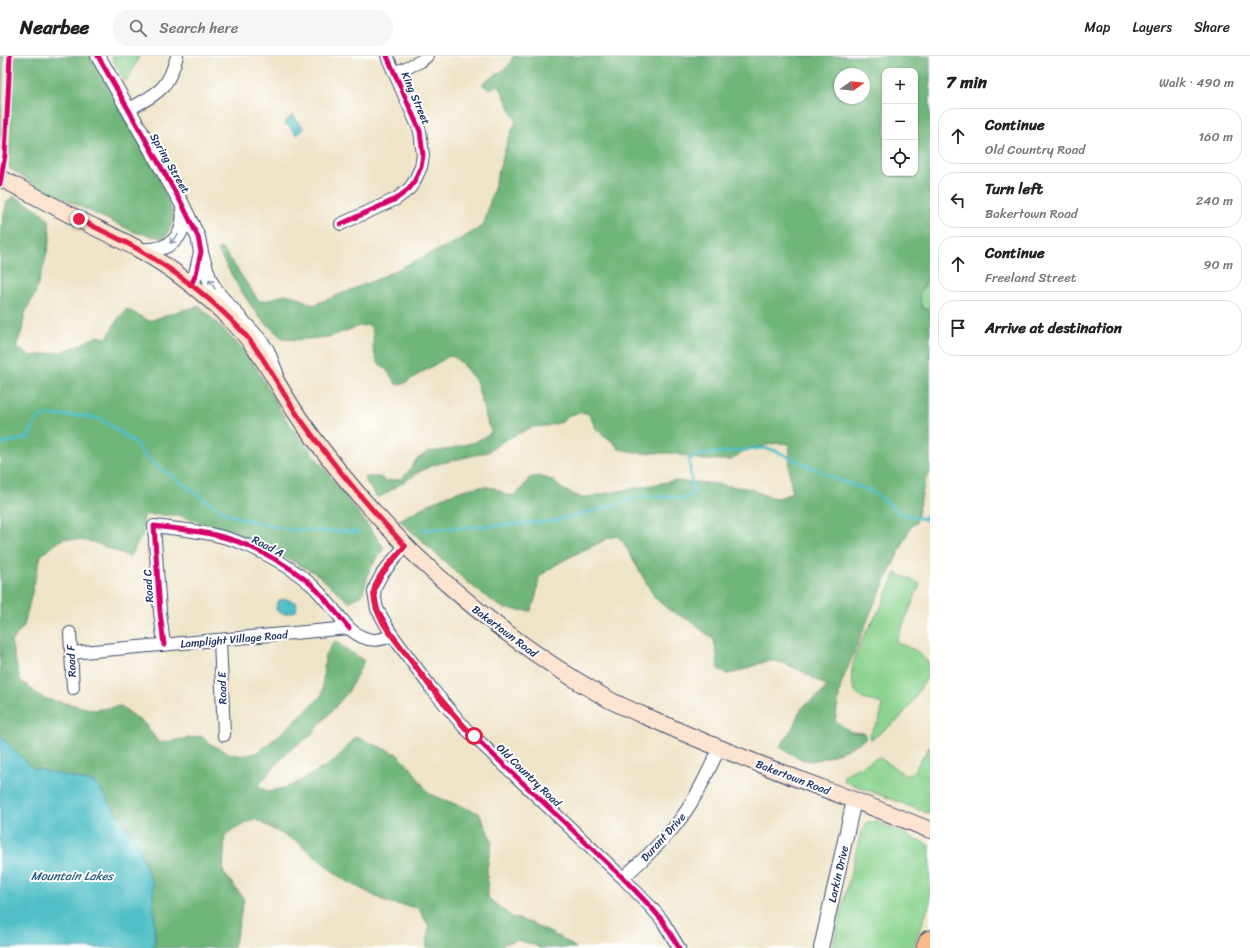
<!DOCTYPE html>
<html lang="en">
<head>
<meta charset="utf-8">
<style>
	:root { --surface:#fff; --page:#f6f6f6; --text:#202124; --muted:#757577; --line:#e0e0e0 }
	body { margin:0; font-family:Sriracha,sans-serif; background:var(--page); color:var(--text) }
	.controls { position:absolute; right:12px; top:12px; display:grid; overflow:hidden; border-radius:8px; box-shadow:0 1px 3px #0004 }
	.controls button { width:36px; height:36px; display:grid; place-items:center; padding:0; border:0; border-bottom:1px solid var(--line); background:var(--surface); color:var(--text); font:20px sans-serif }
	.compass { position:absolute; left:834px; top:12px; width:36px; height:36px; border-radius:50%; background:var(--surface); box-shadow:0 1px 3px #0004; rotate:76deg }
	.stop { position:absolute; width:12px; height:12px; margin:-9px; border:3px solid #e11d48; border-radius:50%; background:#fff }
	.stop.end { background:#e11d48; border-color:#fff; box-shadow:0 1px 4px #0008 }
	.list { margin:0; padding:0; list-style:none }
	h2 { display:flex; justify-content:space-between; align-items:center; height:52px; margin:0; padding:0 16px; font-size:17px }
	h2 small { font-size:13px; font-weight:400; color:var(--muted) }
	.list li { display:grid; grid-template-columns:26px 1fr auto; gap:12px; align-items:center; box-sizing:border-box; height:56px; margin:0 8px 8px; padding:0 8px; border:1px solid var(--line); border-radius:16px }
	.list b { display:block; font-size:15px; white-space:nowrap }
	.list p { margin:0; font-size:13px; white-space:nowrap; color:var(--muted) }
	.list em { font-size:13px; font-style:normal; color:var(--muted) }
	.icon { flex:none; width:22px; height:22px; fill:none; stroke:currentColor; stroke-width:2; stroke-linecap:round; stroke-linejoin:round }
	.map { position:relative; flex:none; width:930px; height:892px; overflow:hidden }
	header { display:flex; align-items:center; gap:24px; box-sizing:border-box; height:56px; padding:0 20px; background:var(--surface); border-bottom:1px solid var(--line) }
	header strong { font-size:19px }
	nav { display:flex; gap:22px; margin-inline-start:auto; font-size:14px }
	.search { width:280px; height:36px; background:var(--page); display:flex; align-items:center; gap:10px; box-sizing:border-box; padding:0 14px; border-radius:16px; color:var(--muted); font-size:15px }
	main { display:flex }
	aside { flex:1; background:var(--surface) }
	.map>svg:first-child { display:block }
	.green { fill:#8bd38e; stroke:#538176 }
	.forest { fill:#70b579; stroke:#46726c; fill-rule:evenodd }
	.water { fill:#51bfc7; stroke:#367792 }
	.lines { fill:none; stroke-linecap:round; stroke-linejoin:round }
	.stream { stroke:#51bfc7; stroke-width:3 }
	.minor-casing { stroke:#3b4a6e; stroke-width:14 }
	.tertiary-casing { stroke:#3b4a6e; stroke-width:16 }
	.secondary-casing { stroke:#3b4a6e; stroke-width:18 }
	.motorway-casing { stroke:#3b4a6e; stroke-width:23 }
	.minor { stroke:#fff; stroke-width:12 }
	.tertiary { stroke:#fff; stroke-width:14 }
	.secondary { stroke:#fde4d1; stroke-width:16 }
	.motorway { stroke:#fabb8c; stroke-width:21 }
	.cycleway-casing { stroke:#fff; stroke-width:8 }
	.cycleway { stroke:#d6006c; stroke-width:5 }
	.oneway { stroke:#8d97ae }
	.route { stroke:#e11d48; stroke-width:5 }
	.labels { text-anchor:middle; stroke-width:4; stroke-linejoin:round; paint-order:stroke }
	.street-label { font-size:11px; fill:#1b2f5e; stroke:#fff }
	.water-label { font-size:12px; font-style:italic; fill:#2e6183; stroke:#fff }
</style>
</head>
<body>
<header>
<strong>Nearbee</strong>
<div class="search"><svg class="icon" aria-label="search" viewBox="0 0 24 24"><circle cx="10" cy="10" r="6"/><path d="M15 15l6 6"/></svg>Search here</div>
<nav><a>Map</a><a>Layers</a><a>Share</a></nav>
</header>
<main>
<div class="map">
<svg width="930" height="892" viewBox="0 0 930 892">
	<rect width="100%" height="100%" fill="#fff"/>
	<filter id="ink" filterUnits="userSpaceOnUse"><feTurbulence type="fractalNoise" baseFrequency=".025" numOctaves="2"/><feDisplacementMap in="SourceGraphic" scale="8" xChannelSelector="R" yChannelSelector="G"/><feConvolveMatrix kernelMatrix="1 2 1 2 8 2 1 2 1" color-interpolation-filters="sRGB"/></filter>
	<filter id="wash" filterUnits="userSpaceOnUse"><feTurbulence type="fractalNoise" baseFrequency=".012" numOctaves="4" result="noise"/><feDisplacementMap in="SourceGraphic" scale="16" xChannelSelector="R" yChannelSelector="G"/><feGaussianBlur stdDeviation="0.9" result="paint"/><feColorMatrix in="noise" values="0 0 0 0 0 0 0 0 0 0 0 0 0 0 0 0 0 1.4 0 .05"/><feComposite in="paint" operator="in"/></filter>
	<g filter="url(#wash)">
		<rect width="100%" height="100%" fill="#eee4c7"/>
		<path class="green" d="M 111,0 L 139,0 L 131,18 L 125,26 Z
			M 930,220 L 930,254 L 922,252 L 919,238 Z
			M 896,517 L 920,528 L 896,586 L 919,596 L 924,603 L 930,607 L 930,617 L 910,649 L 900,662 L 872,683 L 870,683 L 869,679 L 879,665 L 883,649 C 875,643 865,647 858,639 C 838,615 869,572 881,551 C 886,540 891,528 896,517 Z
			M 930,690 L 930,758 L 844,725 L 843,722 L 846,718 L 879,701 L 905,719 L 912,718 Z
			M 876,765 L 930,790 L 930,847 L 913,892 L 832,892 L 861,776 L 867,766 Z"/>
		<path class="forest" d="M 0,0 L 4,0 L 0,92 Z
			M 14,0 L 91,0 L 154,110 L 175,162 L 165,183 L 134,176 L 37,130 L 9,112 Z
			M 513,0 L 930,0 L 930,220 L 919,238 L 922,252 L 930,254 L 930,417 L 925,425 L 916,467 L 911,470 L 873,551 L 841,628 L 835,665 L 851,676 L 864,677 L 866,682 C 854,691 819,708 805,704 C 796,702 787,695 780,691 L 793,671 L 799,656 L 805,649 L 821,638 L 827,630 C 812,622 785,603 768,605 C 757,607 735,619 726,618 C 724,617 721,615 718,613 L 717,597 L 714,584 L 689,564 L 669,554 L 655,542 L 623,486 L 617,480 L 609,482 C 585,494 559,504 539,521 L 536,540 L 531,555 L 505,553 L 496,548 L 467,526 L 399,464 C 425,451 465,425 494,432 C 499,434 505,438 510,440 C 520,438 524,430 529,422 L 538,420 L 552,424 L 562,433 L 582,442 L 673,425 L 709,427 L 752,433 L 764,439 L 776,442 L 782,441 L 792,436 L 789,414 L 790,399 L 789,388 L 778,387 L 753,392 L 742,396 L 731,404 L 703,404 L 672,397 L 640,397 L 619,393 L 613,386 L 597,374 L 588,357 L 578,357 L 569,359 L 562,366 L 546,370 L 532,371 L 503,385 L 488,396 L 433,409 L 419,416 L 385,438 L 379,441 L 376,440 L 364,423 L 366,421 L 380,421 L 385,425 L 401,423 L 409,415 L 416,404 L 428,396 L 445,394 L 475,386 L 490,378 L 491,374 L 488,369 L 476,325 L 461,307 L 454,301 L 449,300 L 403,328 L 397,329 C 389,320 389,313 378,307 C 376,302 373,296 373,291 C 373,282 375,276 369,269 L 360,270 L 329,281 L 295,284 L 282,282 L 260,262 L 239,232 L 217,193 L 221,192 L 226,197 L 259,245 L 269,244 L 285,238 L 297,241 L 313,249 L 373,225 L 459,184 L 478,173 L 484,167 L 507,86 L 516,65 L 499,29 L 489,33 L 482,28 C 492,19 510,15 513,0 ZM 885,15 L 915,15 L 915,117 L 885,117 ZM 840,18 L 864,18 L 864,42 L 840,42 Z
			M 13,140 L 39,154 L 49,164 L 50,183 L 44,209 L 35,238 L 25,257 L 22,274 L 16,292 L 31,300 L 61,296 L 78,290 L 97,280 L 107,282 L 117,264 L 127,253 L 149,265 L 176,256 L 200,250 L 248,298 L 286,363 L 367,468 L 384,492 L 370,513 L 362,539 L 349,546 L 317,518 L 249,483 L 178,459 L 144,459 L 142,480 L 129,501 L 94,486 L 64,482 L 41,499 L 24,570 L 11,586 L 20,624 L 43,642 L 95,654 L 121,650 L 146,669 L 159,687 L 201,680 C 215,692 238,706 257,696 C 262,694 267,688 272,685 C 290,670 305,656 322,639 L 325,599 L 335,585 L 364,605 L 348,636 L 310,680 L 287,696 L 258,730 L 269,736 L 293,729 L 335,705 L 356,681 L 397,698 L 411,712 L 429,738 L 479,757 L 492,785 L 487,813 L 488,842 L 512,861 L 531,867 L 565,884 L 576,892 L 538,892 L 537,890 L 517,884 L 503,888 L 503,892 L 426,892 L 429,870 L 418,852 L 386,846 L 341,822 L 299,787 L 254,763 L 225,779 L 223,816 L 244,843 L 234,892 L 135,892 L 0,711 L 0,177 L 7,146 Z"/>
		<path class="water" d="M 293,59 L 304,73 L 297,79 L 288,69 L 287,70 L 285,66 Z
			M 286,543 L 297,547 L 296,555 L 284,558 L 278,556 L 278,554 L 276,554 L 277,546 L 279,546 L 279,544 Z
			M 0,680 L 33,712 L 96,727 L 135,783 L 153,829 L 155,888 L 152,892 L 0,892 Z"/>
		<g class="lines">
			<path class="stream" d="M 0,390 L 3,387 L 28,382 L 33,370 L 39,362 L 50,359 L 85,360 L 101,363 L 135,387 L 147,402 L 159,411 L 219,453 L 233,460 L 258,467 L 291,474 L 359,476
				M 923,463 L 930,456
				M 421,474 L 489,470 L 554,465 L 615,449 L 635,442 L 647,440 L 686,442 L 693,438 L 689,404 L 695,399 L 763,392 L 776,395 L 841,425 L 868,434 L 882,442 L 900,458 L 930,464"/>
		</g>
	</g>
	<g filter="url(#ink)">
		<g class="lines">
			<defs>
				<path id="minor" d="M 395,17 L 421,5 L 427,0
					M 128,54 C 158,36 167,36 177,0
					M 341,168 L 396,143 L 409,133 L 414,126 L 421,111 L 423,99 L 420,75 L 387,0
					M 405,490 L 382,518 L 376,529 L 374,536 L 377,553 L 392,579 L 432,633 L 465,672 L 623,822 L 650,850 L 662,864 L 679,892
					M 70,577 L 73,632
					M 220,584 L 224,679
					M 164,589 L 160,556 L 154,470 C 175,473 195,474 215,479 C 248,486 288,508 313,530 C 326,543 337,558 349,572
					M 71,597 L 349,572 C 362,584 375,588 392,579
					M 623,822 C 641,805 660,789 675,770 C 694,747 706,720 719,693"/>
				<path id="tertiary" d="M 98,0 L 182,148 L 198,181 L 201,196 L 196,218 L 191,229
					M 140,194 C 168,196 187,182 183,153
					M 202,200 L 210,225 L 219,239 L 258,282 L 267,294 L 276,317
					M 821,892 L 854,744"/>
				<path id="secondary" d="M 0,122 C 26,135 52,149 78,163 C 98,173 120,183 140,194 C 174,213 205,238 232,265 C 262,294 278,332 302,366 C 346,428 396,485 454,534 C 501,575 552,611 606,642 C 626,653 649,661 670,671 C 755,709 844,739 930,774"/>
				<path id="motorway" d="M 927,892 L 930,885"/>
			</defs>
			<use href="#minor" class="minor-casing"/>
			<use href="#tertiary" class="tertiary-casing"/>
			<use href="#secondary" class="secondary-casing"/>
			<use href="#motorway" class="motorway-casing"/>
			<use href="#minor" class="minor"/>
			<use href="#tertiary" class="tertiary"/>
			<use href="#secondary" class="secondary"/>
			<use href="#motorway" class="motorway"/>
			<defs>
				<path id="cycleway" d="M 98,0 L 182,148 L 198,181 L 201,196 L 196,218 L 191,229
					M 0,128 L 5,99 L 10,0
					M 341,168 L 396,143 L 409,133 L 414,126 L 421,111 L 423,99 L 420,75 L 387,0
					M 405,490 L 382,518 L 376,529 L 374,536 L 377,553 L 392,579 L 432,633 L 465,672 L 623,822 L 650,850 L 662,864 L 679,892
					M 164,589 L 160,556 L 154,470 C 175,473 195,474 215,479 C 248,486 288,508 313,530 C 326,543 337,558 349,572"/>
			</defs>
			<use href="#cycleway" class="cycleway-casing"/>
			<use href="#cycleway" class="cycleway"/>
		</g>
		<defs><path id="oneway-shaft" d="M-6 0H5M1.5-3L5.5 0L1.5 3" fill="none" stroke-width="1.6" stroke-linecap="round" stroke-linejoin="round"/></defs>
		<g class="oneway">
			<use href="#oneway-shaft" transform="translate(174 183) rotate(133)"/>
			<use href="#oneway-shaft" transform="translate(212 228) rotate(-121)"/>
		</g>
	</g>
	<g class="lines" filter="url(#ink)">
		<path class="route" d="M 79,163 C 100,174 121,183 141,195 C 177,216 212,243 241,274 C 265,300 280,335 301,364 C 333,409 368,450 405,490 C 394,503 377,518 374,535 C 373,541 375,548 377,554 C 382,569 394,582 404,595 C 426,624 447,654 474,680"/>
	</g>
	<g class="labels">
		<g class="street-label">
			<text transform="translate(416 42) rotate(67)" y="4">King Street</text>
			<text transform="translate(170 107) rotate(60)" y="4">Spring Street</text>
			<text transform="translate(268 490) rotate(27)" y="4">Road A</text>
			<text transform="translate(148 530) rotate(-94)" y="4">Road C</text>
			<text transform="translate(505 575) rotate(37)" y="4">Bakertown Road</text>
			<text transform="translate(234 583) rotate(-5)" y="4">Lamplight Village Road</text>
			<text transform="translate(71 605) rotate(-93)" y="4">Road F</text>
			<text transform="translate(222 632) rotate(-92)" y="4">Road E</text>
			<text transform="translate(529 719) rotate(44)" y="4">Old Country Road</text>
			<text transform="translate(793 721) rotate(21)" y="4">Bakertown Road</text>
			<text transform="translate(663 781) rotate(-48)" y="4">Durant Drive</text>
			<text transform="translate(838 818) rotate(-77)" y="4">Larkin Drive</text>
		</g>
		<g class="water-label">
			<text x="72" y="824">Mountain Lakes</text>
		</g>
	</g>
</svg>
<div class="controls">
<button>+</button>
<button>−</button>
<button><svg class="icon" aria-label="locate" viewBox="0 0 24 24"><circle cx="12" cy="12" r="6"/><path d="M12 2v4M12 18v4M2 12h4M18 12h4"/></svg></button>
</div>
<svg class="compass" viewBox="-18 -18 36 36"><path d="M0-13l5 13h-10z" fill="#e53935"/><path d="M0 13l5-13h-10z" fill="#757577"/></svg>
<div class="stop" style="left:474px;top:680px"></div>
<div class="stop end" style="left:79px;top:163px"></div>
</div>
<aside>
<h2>7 min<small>Walk · 490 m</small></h2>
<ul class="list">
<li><svg class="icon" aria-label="ahead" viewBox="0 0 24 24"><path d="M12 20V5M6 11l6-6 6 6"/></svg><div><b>Continue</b><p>Old Country Road</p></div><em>160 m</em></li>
<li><svg class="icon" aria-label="left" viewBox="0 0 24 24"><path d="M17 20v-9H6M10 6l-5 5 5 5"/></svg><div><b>Turn left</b><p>Bakertown Road</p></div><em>240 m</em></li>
<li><svg class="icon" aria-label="ahead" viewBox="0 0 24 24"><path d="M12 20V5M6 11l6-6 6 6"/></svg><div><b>Continue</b><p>Freeland Street</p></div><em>90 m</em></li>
<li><svg class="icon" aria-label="arrive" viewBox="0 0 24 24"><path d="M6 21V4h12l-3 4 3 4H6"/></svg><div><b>Arrive at destination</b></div></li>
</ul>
</aside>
</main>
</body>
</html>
